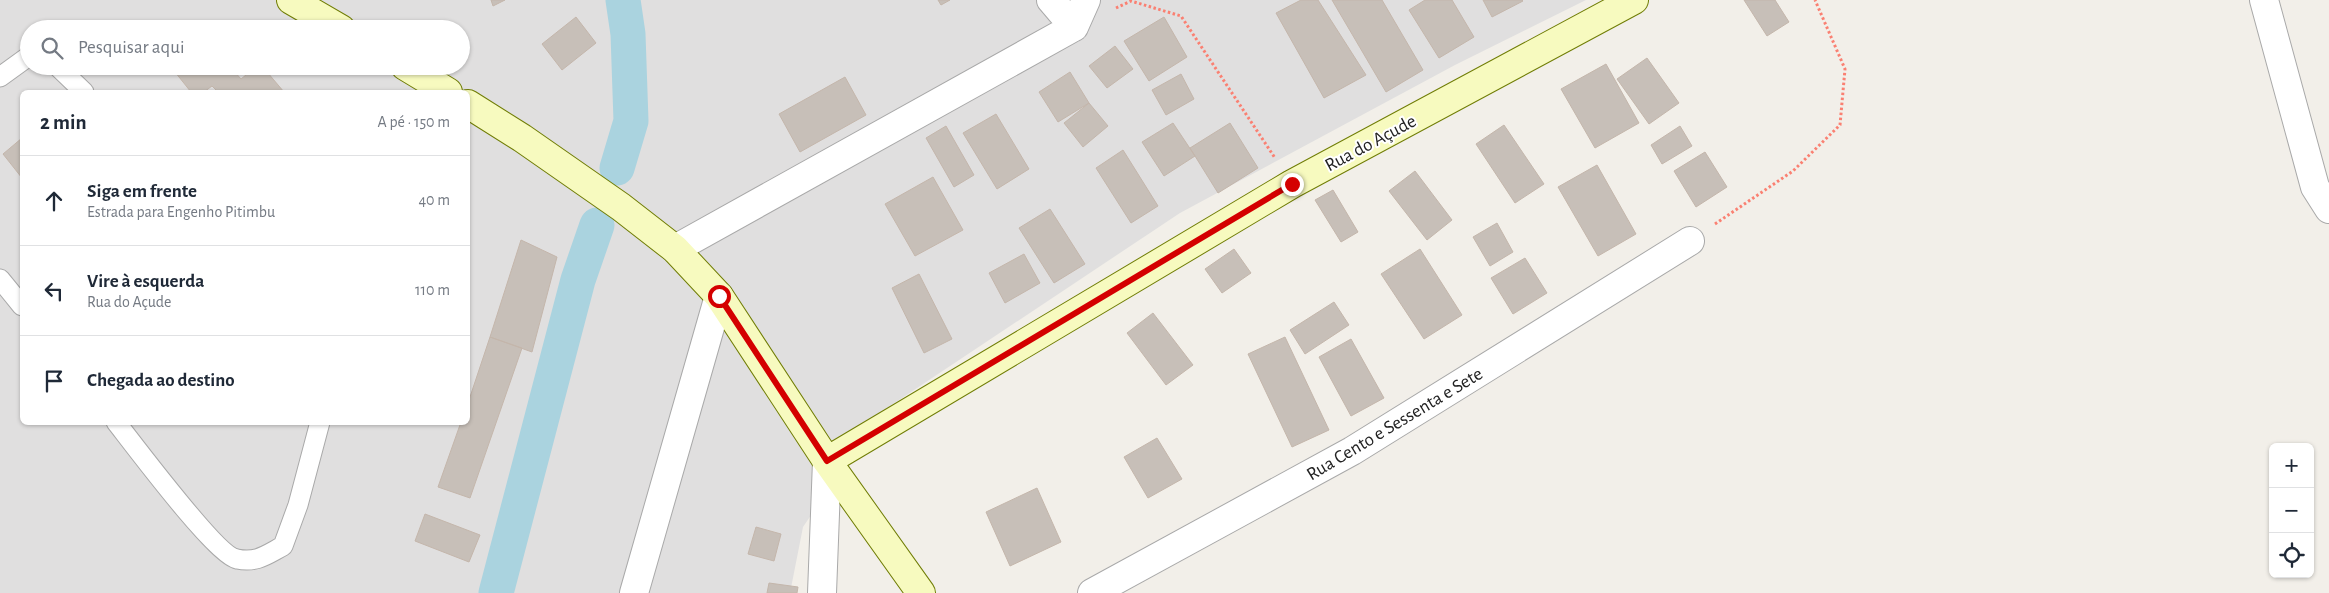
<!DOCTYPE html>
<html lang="pt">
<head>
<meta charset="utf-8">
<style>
	:root { --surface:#fff; --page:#f2f2f3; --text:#1f2937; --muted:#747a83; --line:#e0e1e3 }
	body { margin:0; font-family:"Alegreya Sans",sans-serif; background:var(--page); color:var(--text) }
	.controls { position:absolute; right:15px; bottom:15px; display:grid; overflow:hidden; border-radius:8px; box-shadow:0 1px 4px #0004 }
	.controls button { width:45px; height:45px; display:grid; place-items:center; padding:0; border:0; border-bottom:1px solid var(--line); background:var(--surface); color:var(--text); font:25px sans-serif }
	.stop { position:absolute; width:15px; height:15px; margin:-11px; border:4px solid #d40000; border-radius:50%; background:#fff }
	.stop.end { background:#d40000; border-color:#fff; box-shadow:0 1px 5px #0008 }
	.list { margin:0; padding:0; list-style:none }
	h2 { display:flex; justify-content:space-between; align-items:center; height:65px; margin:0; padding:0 20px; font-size:21px }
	h2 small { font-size:16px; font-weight:400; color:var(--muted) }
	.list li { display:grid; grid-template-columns:32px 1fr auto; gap:15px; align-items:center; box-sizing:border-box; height:90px; padding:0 20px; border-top:1px solid var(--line) }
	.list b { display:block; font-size:19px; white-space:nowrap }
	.list p { margin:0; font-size:16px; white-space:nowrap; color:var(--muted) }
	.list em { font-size:16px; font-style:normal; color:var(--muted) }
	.icon { flex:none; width:28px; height:28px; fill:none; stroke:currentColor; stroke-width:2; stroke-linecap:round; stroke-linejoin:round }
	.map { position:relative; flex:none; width:2329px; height:593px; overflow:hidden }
	.search { position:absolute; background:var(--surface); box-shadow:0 1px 4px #0004; left:20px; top:20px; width:450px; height:55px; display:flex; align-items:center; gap:12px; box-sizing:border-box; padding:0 18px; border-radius:28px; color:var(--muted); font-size:19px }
	.panel { position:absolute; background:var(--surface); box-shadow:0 1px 4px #0004; left:20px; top:90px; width:450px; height:335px; border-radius:8px }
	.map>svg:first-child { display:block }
	.residential { fill:#e0dfdf; fill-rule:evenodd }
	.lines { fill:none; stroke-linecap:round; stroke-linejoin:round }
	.canal { stroke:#aad3df; stroke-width:35 }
	.building { fill:#c7bfb8; stroke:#c4b6ab }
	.lane-casing { stroke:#a9a9a9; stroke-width:21 }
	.street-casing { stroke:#a9a9a9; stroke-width:30 }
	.secondary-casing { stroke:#707d05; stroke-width:30 }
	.path { stroke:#fa8072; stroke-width:3; stroke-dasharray:2.5 2.5; stroke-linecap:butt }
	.lane { stroke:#fff; stroke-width:19 }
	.street { stroke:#fff; stroke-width:28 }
	.secondary { stroke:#f7fabf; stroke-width:28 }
	.route { stroke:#d40000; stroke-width:6 }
	.labels { text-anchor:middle; stroke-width:4; stroke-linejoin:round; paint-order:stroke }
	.street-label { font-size:19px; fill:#222; stroke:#fff }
</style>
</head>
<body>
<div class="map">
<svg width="2329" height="593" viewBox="0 0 2329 593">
	<rect width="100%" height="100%" fill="#f2efe9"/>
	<path class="residential" d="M 0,0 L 1586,0 L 1455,65 L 1180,213 L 881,412 L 803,527 L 790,593 L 0,593 ZM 29,29 L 461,29 L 461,66 L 29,66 ZM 22,92 L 468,92 L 468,422 L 22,422 Z"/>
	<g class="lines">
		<path class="canal" d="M 617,168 L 631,121 L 628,34 L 623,0
			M 496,593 L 578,280 L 597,225"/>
	</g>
	<path class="building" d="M 491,0 L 505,0 L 493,6 Z
		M 938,0 L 950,0 L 941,5 Z
		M 1301,0 L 1318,0 L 1366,75 L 1324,98 L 1276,13 Z
		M 1332,0 L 1382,0 L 1423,70 L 1386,92 Z
		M 1425,0 L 1452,0 L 1474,37 L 1439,58 L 1409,10 Z
		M 1483,0 L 1522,0 L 1523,1 L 1492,17 Z
		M 1744,0 L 1775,0 L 1789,22 L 1767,36 Z
		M 576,17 L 596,43 L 562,70 L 542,44 Z
		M 1164,17 L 1187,57 L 1149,81 L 1124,41 Z
		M 1115,46 L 1133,69 L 1107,88 L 1089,66 Z
		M 1647,58 L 1679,103 L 1649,124 L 1617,79 Z
		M 1606,64 L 1639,123 L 1595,148 L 1561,89 Z
		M 182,66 L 238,66 L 233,70 L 241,79 L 257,66 L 262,66 L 284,92 L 218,92 L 212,86 L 204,92 L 191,92 L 175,72 Z
		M 1070,72 L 1089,103 L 1058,122 L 1039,92 Z
		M 1181,74 L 1194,99 L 1166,115 L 1152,90 Z
		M 845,77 L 866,115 L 800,152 L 779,114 Z
		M 1089,103 L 1108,126 L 1083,147 L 1064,123 Z
		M 996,114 L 1029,169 L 997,189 L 963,133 Z
		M 1173,123 L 1195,156 L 1164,176 L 1142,142 Z
		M 1230,123 L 1258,168 L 1218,193 L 1190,148 Z
		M 1504,125 L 1544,184 L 1515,203 L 1476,144 Z
		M 946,126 L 974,175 L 954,187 L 926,138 Z
		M 1680,126 L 1692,146 L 1662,164 L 1651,145 Z
		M 22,138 L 22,178 L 3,154 Z
		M 1123,150 L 1158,206 L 1131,223 L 1096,168 Z
		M 1705,152 L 1727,187 L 1696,207 L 1674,171 Z
		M 1597,165 L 1636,234 L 1598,256 L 1558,187 Z
		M 1415,171 L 1452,220 L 1427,240 L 1389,191 Z
		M 933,177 L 963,230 L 915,256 L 885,204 Z
		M 1333,190 L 1358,232 L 1341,242 L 1315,200 Z
		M 1050,209 L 1085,264 L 1054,283 L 1019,228 Z
		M 1497,223 L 1513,252 L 1490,266 L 1473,237 Z
		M 521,240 L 557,257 L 532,352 L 490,337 Z
		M 1234,249 L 1251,273 L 1222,293 L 1205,269 Z
		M 1420,249 L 1462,315 L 1424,339 L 1381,274 Z
		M 1024,254 L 1040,283 L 1005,303 L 989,273 Z
		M 1525,258 L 1547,293 L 1513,314 L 1491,278 Z
		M 919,274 L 952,339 L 924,353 L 892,288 Z
		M 1334,302 L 1349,325 L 1305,354 L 1290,330 Z
		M 1153,313 L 1193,365 L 1166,385 L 1127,333 Z
		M 490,337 L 522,348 L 470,498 L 438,487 L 461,422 L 468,422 L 468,403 Z
		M 1285,337 L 1329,430 L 1292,447 L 1248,354 Z
		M 1351,339 L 1384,398 L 1351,416 L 1319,357 Z
		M 1157,438 L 1182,479 L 1148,498 L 1124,457 Z
		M 1037,488 L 1061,542 L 1010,566 L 986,512 Z
		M 425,514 L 480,535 L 469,562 L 415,541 Z
		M 756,527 L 781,534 L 774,561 L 748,554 Z
		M 769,583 L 798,587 L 797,593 L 767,593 Z"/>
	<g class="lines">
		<defs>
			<path id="lane" d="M 57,66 L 84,92
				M 0,77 L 29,56
				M 0,279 L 22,306
				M 116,422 C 134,445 217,556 237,559 C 257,563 266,555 283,546 L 298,505 L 320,422"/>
			<path id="street" d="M 1051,0 L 1074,27
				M 2264,0 L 2315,187 L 2329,209
				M 675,249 L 1074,27 L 1086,0
				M 634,593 L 719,296
				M 822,593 L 827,461
				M 1092,593 L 1352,451 L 1690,241"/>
			<path id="secondary" d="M 291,0 L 341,29
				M 405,66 L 448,92
				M 468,104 L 522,138 L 621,207 L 675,249 L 719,296 L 827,461 L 921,593
				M 827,461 L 1292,184 L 1634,0"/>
		</defs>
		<use href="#lane" class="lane-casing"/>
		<use href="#street" class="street-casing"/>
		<use href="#secondary" class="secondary-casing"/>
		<path class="path" d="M 1116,8 L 1131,1 L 1181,16 L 1275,158
			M 1715,224 L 1793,171 L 1840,125 L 1845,69 L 1815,0"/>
		<use href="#lane" class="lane"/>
		<use href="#street" class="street"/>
		<use href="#secondary" class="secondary"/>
	</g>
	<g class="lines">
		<path class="route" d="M 719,296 L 827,461 L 1292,184"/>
	</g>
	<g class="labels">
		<g class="street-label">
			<text transform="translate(1370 142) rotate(-28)" y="7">Rua do Açude</text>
			<text transform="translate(1394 423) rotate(-31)" y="7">Rua Cento e Sessenta e Sete</text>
		</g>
	</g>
</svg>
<div class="controls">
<button>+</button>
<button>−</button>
<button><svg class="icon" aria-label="locate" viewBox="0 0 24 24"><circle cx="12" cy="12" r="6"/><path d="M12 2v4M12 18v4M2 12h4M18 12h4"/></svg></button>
</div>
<div class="stop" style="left:719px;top:296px"></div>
<div class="stop end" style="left:1292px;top:184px"></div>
<div class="search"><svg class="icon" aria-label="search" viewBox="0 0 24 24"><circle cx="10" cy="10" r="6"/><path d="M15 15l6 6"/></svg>Pesquisar aqui</div>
<section class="panel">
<h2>2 min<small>A pé · 150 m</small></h2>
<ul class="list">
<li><svg class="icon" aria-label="ahead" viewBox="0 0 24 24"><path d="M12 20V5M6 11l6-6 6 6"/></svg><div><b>Siga em frente</b><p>Estrada para Engenho Pitimbu</p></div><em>40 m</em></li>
<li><svg class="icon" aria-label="left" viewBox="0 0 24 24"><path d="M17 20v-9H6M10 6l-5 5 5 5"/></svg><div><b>Vire à esquerda</b><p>Rua do Açude</p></div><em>110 m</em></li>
<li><svg class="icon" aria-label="arrive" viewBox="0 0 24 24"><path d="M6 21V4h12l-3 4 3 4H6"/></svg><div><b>Chegada ao destino</b></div></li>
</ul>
</section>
</div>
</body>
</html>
